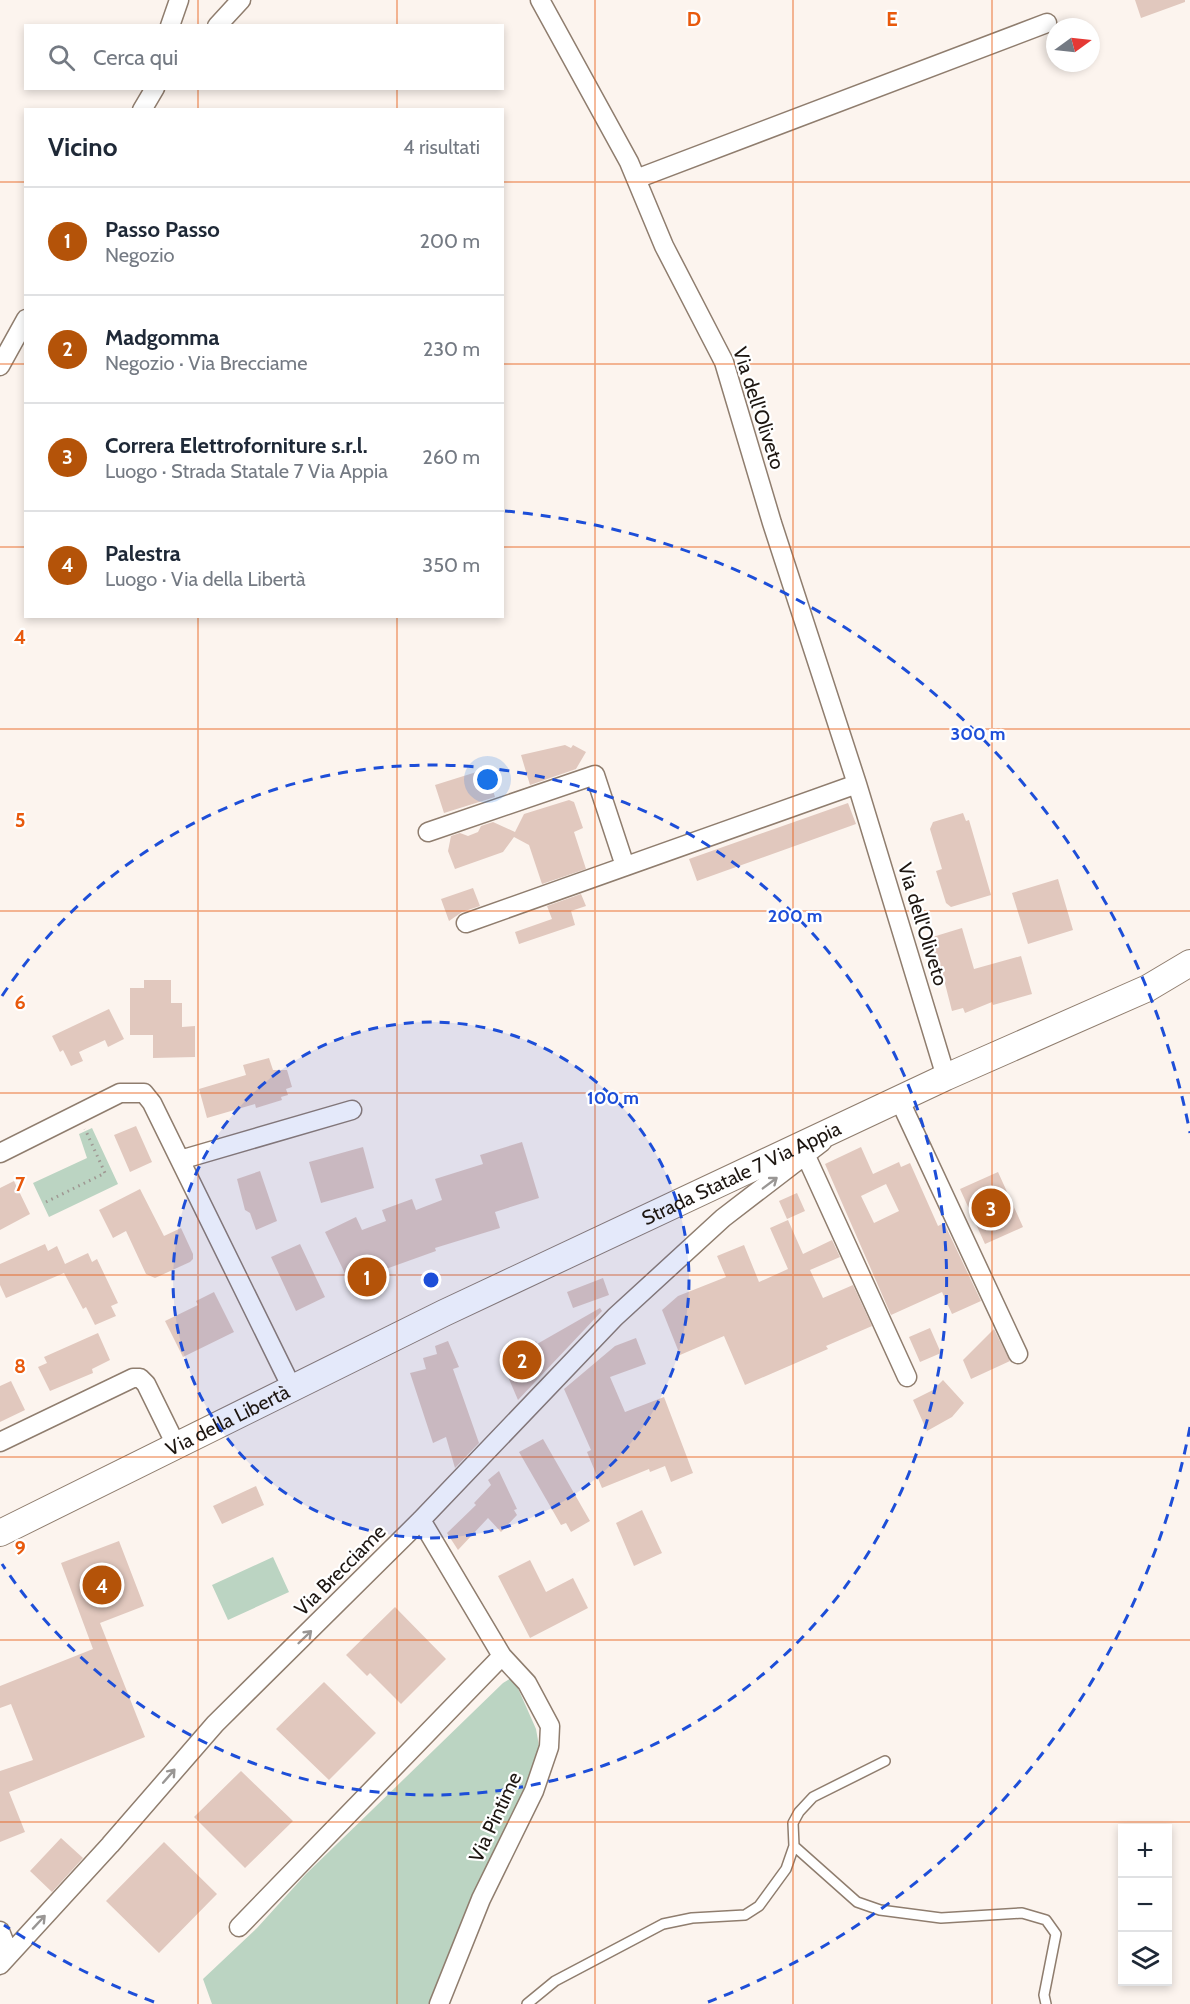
<!DOCTYPE html>
<html lang="it">
<head>
<meta charset="utf-8">
<style>
	:root { --surface:#fff; --page:#f2f2f3; --text:#1f2937; --muted:#747a83; --line:#e0e1e3; --accent:#b45309 }
	body { margin:0; font-family:Cabin,sans-serif; background:var(--page); color:var(--text) }
	.controls { position:absolute; right:18px; bottom:18px; display:grid; overflow:hidden; border-radius:0px; box-shadow:0 3px 9px #0003 }
	.controls button { width:54px; height:54px; display:grid; place-items:center; padding:0; border:0; border-bottom:2px solid var(--line); background:var(--surface); color:var(--text); font:30px sans-serif }
	.compass { position:absolute; left:1046px; top:18px; width:54px; height:54px; border-radius:50%; background:var(--surface); box-shadow:0 3px 9px #0003; rotate:75deg }
	.you { position:absolute; left:488px; top:780px; width:21px; height:21px; margin:-15px; border:4px solid #fff; border-radius:50%; background:#1a73e8; box-shadow:0 0 0 9px #1a73e833 }
	.badge { display:grid; place-items:center; width:39px; height:39px; border-radius:50%; background:var(--accent); color:#fff; font-size:20px; font-weight:700 }
	.pin { position:absolute; translate:-50% -50%; border:3px solid #fff; box-shadow:0 2px 6px #0006 }
	.list { margin:0; padding:0; list-style:none }
	h2 { display:flex; justify-content:space-between; align-items:center; height:78px; margin:0; padding:0 24px; font-size:26px }
	h2 small { font-size:20px; font-weight:400; color:var(--muted) }
	.list li { display:grid; grid-template-columns:39px 1fr auto; gap:18px; align-items:center; box-sizing:border-box; height:108px; padding:0 24px; border-top:2px solid var(--line) }
	.list b { display:block; font-size:22px; white-space:nowrap }
	.list p { margin:0; font-size:20px; white-space:nowrap; color:var(--muted) }
	.list em { font-size:20px; font-style:normal; color:var(--muted) }
	.icon { flex:none; width:33px; height:33px; fill:none; stroke:currentColor; stroke-width:2; stroke-linecap:round; stroke-linejoin:round }
	.map { position:relative; flex:none; width:1190px; height:2004px; overflow:hidden }
	.search { position:absolute; background:var(--surface); box-shadow:0 3px 9px #0003; left:24px; top:24px; width:480px; height:66px; display:flex; align-items:center; gap:15px; box-sizing:border-box; padding:0 21px; border-radius:0px; color:var(--muted); font-size:22px }
	.panel { position:absolute; background:var(--surface); box-shadow:0 3px 9px #0003; left:24px; top:108px; width:480px; height:510px; border-radius:0px }
	.map>svg:first-child { display:block }
	.green { fill:#bbd4c2 }
	.building { fill:#e1c8be; fill-rule:evenodd }
	.lines { fill:none; stroke-linecap:round; stroke-linejoin:round }
	.service-casing { stroke:#8f7d6e; stroke-width:12 }
	.minor-casing { stroke:#8f7d6e; stroke-width:21 }
	.secondary-casing { stroke:#8f7d6e; stroke-width:28 }
	.path { stroke:#9f9792; stroke-width:3; stroke-dasharray:1.5 4.5; stroke-linecap:butt }
	.service { stroke:#fff; stroke-width:9 }
	.minor { stroke:#fff; stroke-width:18 }
	.secondary { stroke:#fff; stroke-width:26 }
	.oneway { stroke:#999694 }
	.grid { fill:none; stroke:#e8590c; stroke-width:1.5; stroke-opacity:0.55 }
	.ring { fill:none; stroke:#1d4ed8; stroke-width:3; stroke-dasharray:10 8 }
	.labels { text-anchor:middle; stroke-width:4.5; stroke-linejoin:round; paint-order:stroke }
	.street-label { font-size:20px; fill:#1d1611; stroke:#fff }
	.grid-label { font-size:20px; text-anchor:middle; font-weight:bold; fill:#e8590c; stroke:#fff; stroke-width:4.5; stroke-linejoin:round; paint-order:stroke }
	.centre { fill:#1d4ed8; stroke:#fff; stroke-width:3 }
	.ring-label { font-size:18px; text-anchor:middle; font-weight:bold; fill:#1d4ed8; stroke:#fff; stroke-width:4.5; stroke-linejoin:round; paint-order:stroke }
</style>
</head>
<body>
<div class="map">
<svg width="1190" height="2004" viewBox="0 0 1190 2004">
	<rect width="100%" height="100%" fill="#fcf4ee"/>
	<path class="green" d="M 92,1128 L 118,1184 L 49,1217 L 33,1183 L 87,1158 L 79,1134 Z
		M 273,1557 L 289,1592 L 228,1620 L 212,1585 Z
		M 513,1677 L 536,1729 L 541,1757 L 434,2004 L 212,2004 L 203,1979 L 257,1928 L 306,1874 L 503,1683 Z"/>
	<path class="building" d="M 1135,0 L 1185,0 L 1185,2 L 1141,18 Z
		M 565,745 L 571,748 L 573,745 L 586,752 L 576,769 L 530,785 L 521,755 Z
		M 486,769 L 495,797 L 444,813 L 435,785 Z
		M 569,800 L 574,802 L 583,828 L 574,832 L 586,869 L 542,884 L 529,845 L 514,837 L 503,852 L 455,869 L 448,851 L 451,836 L 460,833 L 468,836 L 478,832 L 481,826 L 493,822 L 515,832 L 524,814 Z
		M 848,803 L 856,824 L 697,881 L 689,859 Z
		M 963,813 L 966,821 L 969,820 L 991,895 L 951,907 L 946,903 L 936,871 L 942,869 L 930,829 L 933,822 Z
		M 1058,879 L 1073,930 L 1028,944 L 1012,893 Z
		M 473,888 L 480,906 L 462,912 L 449,921 L 441,899 Z
		M 581,894 L 586,906 L 571,911 L 575,925 L 519,944 L 515,932 L 552,919 L 547,906 Z
		M 962,928 L 974,969 L 1021,956 L 1032,994 L 993,1005 L 992,1002 L 965,1013 L 963,1008 L 952,1011 L 942,972 L 936,974 L 926,939 Z
		M 144,980 L 171,980 L 171,1003 L 182,1003 L 182,1027 L 195,1026 L 195,1057 L 153,1058 L 153,1035 L 130,1035 L 130,988 L 144,988 Z
		M 109,1009 L 124,1039 L 108,1047 L 105,1040 L 79,1052 L 83,1061 L 71,1066 L 63,1050 L 60,1052 L 52,1036 Z
		M 269,1058 L 273,1070 L 287,1070 L 292,1087 L 286,1089 L 288,1095 L 281,1097 L 282,1100 L 256,1108 L 255,1104 L 207,1118 L 199,1089 L 246,1075 L 243,1065 Z
		M 136,1126 L 152,1162 L 130,1172 L 114,1135 Z
		M 522,1142 L 539,1198 L 495,1212 L 500,1228 L 435,1248 L 436,1251 L 383,1270 L 384,1273 L 352,1288 L 325,1232 L 356,1217 L 362,1230 L 386,1221 L 382,1210 L 412,1199 L 416,1210 L 442,1200 L 435,1179 L 483,1164 L 480,1155 Z
		M 363,1147 L 374,1188 L 321,1203 L 309,1162 Z
		M 861,1147 L 873,1174 L 899,1162 L 901,1167 L 910,1163 L 938,1226 L 944,1223 L 981,1301 L 952,1314 L 942,1292 L 891,1315 L 825,1164 ZM 886,1184 L 899,1211 L 874,1223 L 861,1196 Z
		M 260,1171 L 277,1221 L 256,1230 L 250,1213 L 245,1210 L 237,1179 Z
		M 998,1172 L 1023,1227 L 985,1244 L 960,1189 Z
		M 14,1181 L 30,1214 L 0,1230 L 0,1188 Z
		M 140,1189 L 164,1236 L 181,1228 L 193,1254 L 193,1259 L 190,1262 L 155,1278 L 146,1274 L 126,1231 L 113,1238 L 99,1210 Z
		M 797,1193 L 805,1211 L 787,1219 L 779,1201 Z
		M 788,1220 L 803,1254 L 832,1240 L 840,1257 L 810,1270 L 823,1298 L 853,1285 L 872,1326 L 826,1346 L 828,1349 L 745,1385 L 724,1336 L 680,1355 L 662,1310 L 678,1296 L 726,1277 L 717,1256 L 744,1245 L 759,1282 L 788,1269 L 770,1228 Z
		M 45,1244 L 48,1251 L 57,1246 L 65,1264 L 88,1253 L 92,1262 L 97,1259 L 118,1303 L 111,1306 L 116,1316 L 95,1325 L 86,1307 L 83,1309 L 64,1273 L 6,1298 L 0,1285 L 0,1264 Z
		M 300,1244 L 325,1297 L 296,1311 L 271,1257 Z
		M 603,1278 L 609,1295 L 573,1308 L 567,1292 Z
		M 214,1292 L 234,1332 L 183,1357 L 165,1321 L 198,1305 L 196,1301 Z
		M 600,1308 L 602,1311 L 518,1400 L 506,1372 L 536,1341 L 537,1344 Z
		M 930,1328 L 941,1353 L 920,1362 L 909,1337 Z
		M 994,1329 L 1010,1361 L 971,1379 L 963,1360 Z
		M 98,1333 L 110,1360 L 92,1369 L 93,1373 L 50,1391 L 38,1367 L 47,1363 L 44,1357 Z
		M 636,1338 L 646,1364 L 610,1377 L 625,1412 L 664,1397 L 693,1473 L 671,1482 L 665,1466 L 650,1472 L 649,1469 L 602,1488 L 587,1452 L 591,1450 L 564,1389 L 615,1346 Z
		M 448,1341 L 459,1367 L 453,1369 L 479,1443 L 455,1468 L 446,1437 L 433,1443 L 410,1373 L 426,1369 L 423,1358 L 437,1354 L 435,1346 Z
		M 943,1380 L 964,1403 L 952,1417 L 927,1431 L 913,1400 L 933,1390 Z
		M 11,1381 L 25,1410 L 0,1422 L 0,1386 Z
		M 543,1439 L 590,1521 L 571,1532 L 566,1523 L 561,1525 L 519,1452 Z
		M 499,1471 L 517,1509 L 514,1510 L 517,1515 L 501,1532 L 488,1518 L 458,1550 L 447,1533 L 476,1505 L 474,1503 L 491,1485 L 488,1480 Z
		M 256,1486 L 264,1505 L 222,1524 L 213,1506 Z
		M 642,1510 L 662,1553 L 634,1566 L 616,1523 Z
		M 119,1541 L 144,1606 L 100,1623 L 145,1737 L 9,1792 L 25,1832 L 0,1842 L 0,1771 L 33,1760 L 11,1704 L 0,1708 L 0,1686 L 93,1649 L 61,1563 Z
		M 530,1560 L 546,1592 L 573,1578 L 588,1608 L 530,1638 L 498,1576 Z
		M 395,1607 L 446,1659 L 401,1704 L 370,1673 L 367,1676 L 346,1655 Z
		M 324,1682 L 376,1733 L 329,1780 L 276,1729 Z
		M 241,1771 L 293,1821 L 245,1868 L 194,1817 Z
		M 61,1838 L 83,1858 L 52,1892 L 30,1871 Z
		M 164,1842 L 217,1894 L 159,1953 L 106,1901 Z"/>
	<g class="lines">
		<defs>
			<path id="service" d="M 794,1846 L 857,1902 L 880,1910 L 941,1918 L 1022,1913 L 1046,1920 L 1056,1934 L 1044,1995 L 1046,2004
				M 527,2004 L 555,1981 L 663,1924 L 692,1918 L 745,1915 L 759,1906 L 786,1869 L 794,1846 L 793,1823 L 799,1812 L 813,1797 L 885,1761"/>
			<path id="minor" d="M 540,0 L 629,162 L 664,246 L 724,362 L 772,523 L 857,784 L 946,1077
				M 170,26 L 179,0
				M 217,26 L 241,0
				M 142,110 L 155,88
				M 636,179 L 1047,23
				M 0,366 L 26,319
				M 428,832 L 595,775 L 625,866
				M 466,923 L 857,784
				M 899,1099 L 1018,1354
				M 0,1153 L 120,1093 L 144,1093 L 152,1103 L 292,1388
				M 806,1156 L 907,1377
				M 180,1160 L 352,1110
				M 0,1442 L 133,1378 L 140,1378 L 146,1384 L 176,1445
				M 239,1927 L 502,1656 L 421,1520
				M 0,1931 L 9,1954
				M 0,1965 L 110,1845 L 215,1724 L 421,1520 L 615,1317 L 723,1218 L 822,1142
				M 439,2004 L 481,1899 L 534,1791 L 549,1747 L 550,1726 L 527,1683 L 502,1656"/>
			<g id="secondary">
				<path id="s1" d="M 0,1533 L 444,1313 L 946,1077 L 1148,988 L 1190,963"/>
			</g>
		</defs>
		<use href="#service" class="service-casing"/>
		<use href="#minor" class="minor-casing"/>
		<use href="#secondary" class="secondary-casing"/>
		<path class="path" d="M 46,1202 L 105,1173 L 85,1129"/>
		<use href="#service" class="service"/>
		<use href="#minor" class="minor"/>
		<use href="#secondary" class="secondary"/>
	</g>
	<defs><path id="oneway-shaft" d="M-6 0H5M1.5-3L5.5 0L1.5 3" fill="none" stroke-width="1.6" stroke-linecap="round" stroke-linejoin="round" transform="scale(1.5)"/></defs>
	<g class="oneway">
		<use href="#oneway-shaft" transform="translate(770 1183) rotate(-37)"/>
		<use href="#oneway-shaft" transform="translate(305 1637) rotate(-44)"/>
		<use href="#oneway-shaft" transform="translate(169 1776) rotate(-49)"/>
		<use href="#oneway-shaft" transform="translate(39 1922) rotate(-47)"/>
	</g>
	<path class="grid" d="M 198,0 L 198,26M 397,0 L 397,26M 595,0 L 595,2004M 793,0 L 793,2004M 992,0 L 992,2004M 198,88 L 198,110M 397,88 L 397,110M 0,182 L 26,182M 502,182 L 1190,182M 0,364 L 26,364M 502,364 L 1190,364M 0,547 L 26,547M 502,547 L 1190,547M 198,616 L 198,2004M 397,616 L 397,2004M 0,729 L 1190,729M 0,911 L 1190,911M 0,1093 L 1190,1093M 0,1275 L 1190,1275M 0,1457 L 1190,1457M 0,1640 L 1190,1640M 0,1822 L 1190,1822"/>
	<circle cx="431" cy="1280" r="258" fill="#1d4ed8" fill-opacity=".12"/>
	<g class="ring">
		<circle cx="431" cy="1280" r="258"/>
		<path d="M2 996A515 515 0 1 1 2 1564"/>
		<path d="M1190 1427A773 773 0 0 1 708 2002M154 2002A773 773 0 0 1 4 1925M505 511A773 773 0 0 1 1190 1133"/>
	</g>
	<g class="labels">
		<g class="street-label">
			<text transform="translate(759 408) rotate(72)" y="7">Via dell'Oliveto</text>
			<text transform="translate(923 924) rotate(73)" y="7">Via dell'Oliveto</text>
			<text dy="7" stroke="none"><textPath href="#s1" startOffset="824">Strada Statale 7 Via Appia</textPath></text>
			<text dy="7" stroke="none"><textPath href="#s1" startOffset="254">Via della Libertà</textPath></text>
			<text transform="translate(340 1570) rotate(-45)" y="7">Via Brecciame</text>
			<text transform="translate(495 1817) rotate(-65)" y="7">Via Pintime</text>
		</g>
	</g>
	<g class="grid-label">
		<text x="694" y="26">D</text>
		<text x="892" y="26">E</text>
		<text x="20" y="644">4</text>
		<text x="20" y="827">5</text>
		<text x="20" y="1009">6</text>
		<text x="20" y="1191">7</text>
		<text x="20" y="1373">8</text>
		<text x="20" y="1555">9</text>
	</g>
	<circle cx="431" cy="1280" r="9" class="centre"/>
	<g class="ring-label">
		<text x="978" y="740">300 m</text>
		<text x="795" y="922">200 m</text>
		<text x="613" y="1104">100 m</text>
	</g>
</svg>
<div class="controls">
<button>+</button>
<button>−</button>
<button><svg class="icon" aria-label="layers" viewBox="0 0 24 24"><path d="M12 4l9 5-9 5-9-5zM3 14l9 5 9-5"/></svg></button>
</div>
<svg class="compass" viewBox="-18 -18 36 36"><path d="M0-13l5 13h-10z" fill="#e53935"/><path d="M0 13l5-13h-10z" fill="#747a83"/></svg>
<div class="you"></div>
<div class="pin badge" style="left:367px;top:1277px">1</div>
<div class="pin badge" style="left:522px;top:1360px">2</div>
<div class="pin badge" style="left:991px;top:1208px">3</div>
<div class="pin badge" style="left:102px;top:1585px">4</div>
<div class="search"><svg class="icon" aria-label="search" viewBox="0 0 24 24"><circle cx="10" cy="10" r="6"/><path d="M15 15l6 6"/></svg>Cerca qui</div>
<section class="panel">
<h2>Vicino<small>4 risultati</small></h2>
<ul class="list">
<li><span class="badge">1</span><div><b>Passo Passo</b><p>Negozio</p></div><em>200 m</em></li>
<li><span class="badge">2</span><div><b>Madgomma</b><p>Negozio · Via Brecciame</p></div><em>230 m</em></li>
<li><span class="badge">3</span><div><b>Correra Elettroforniture s.r.l.</b><p>Luogo · Strada Statale 7 Via Appia</p></div><em>260 m</em></li>
<li><span class="badge">4</span><div><b>Palestra</b><p>Luogo · Via della Libertà</p></div><em>350 m</em></li>
</ul>
</section>
</div>
</body>
</html>
